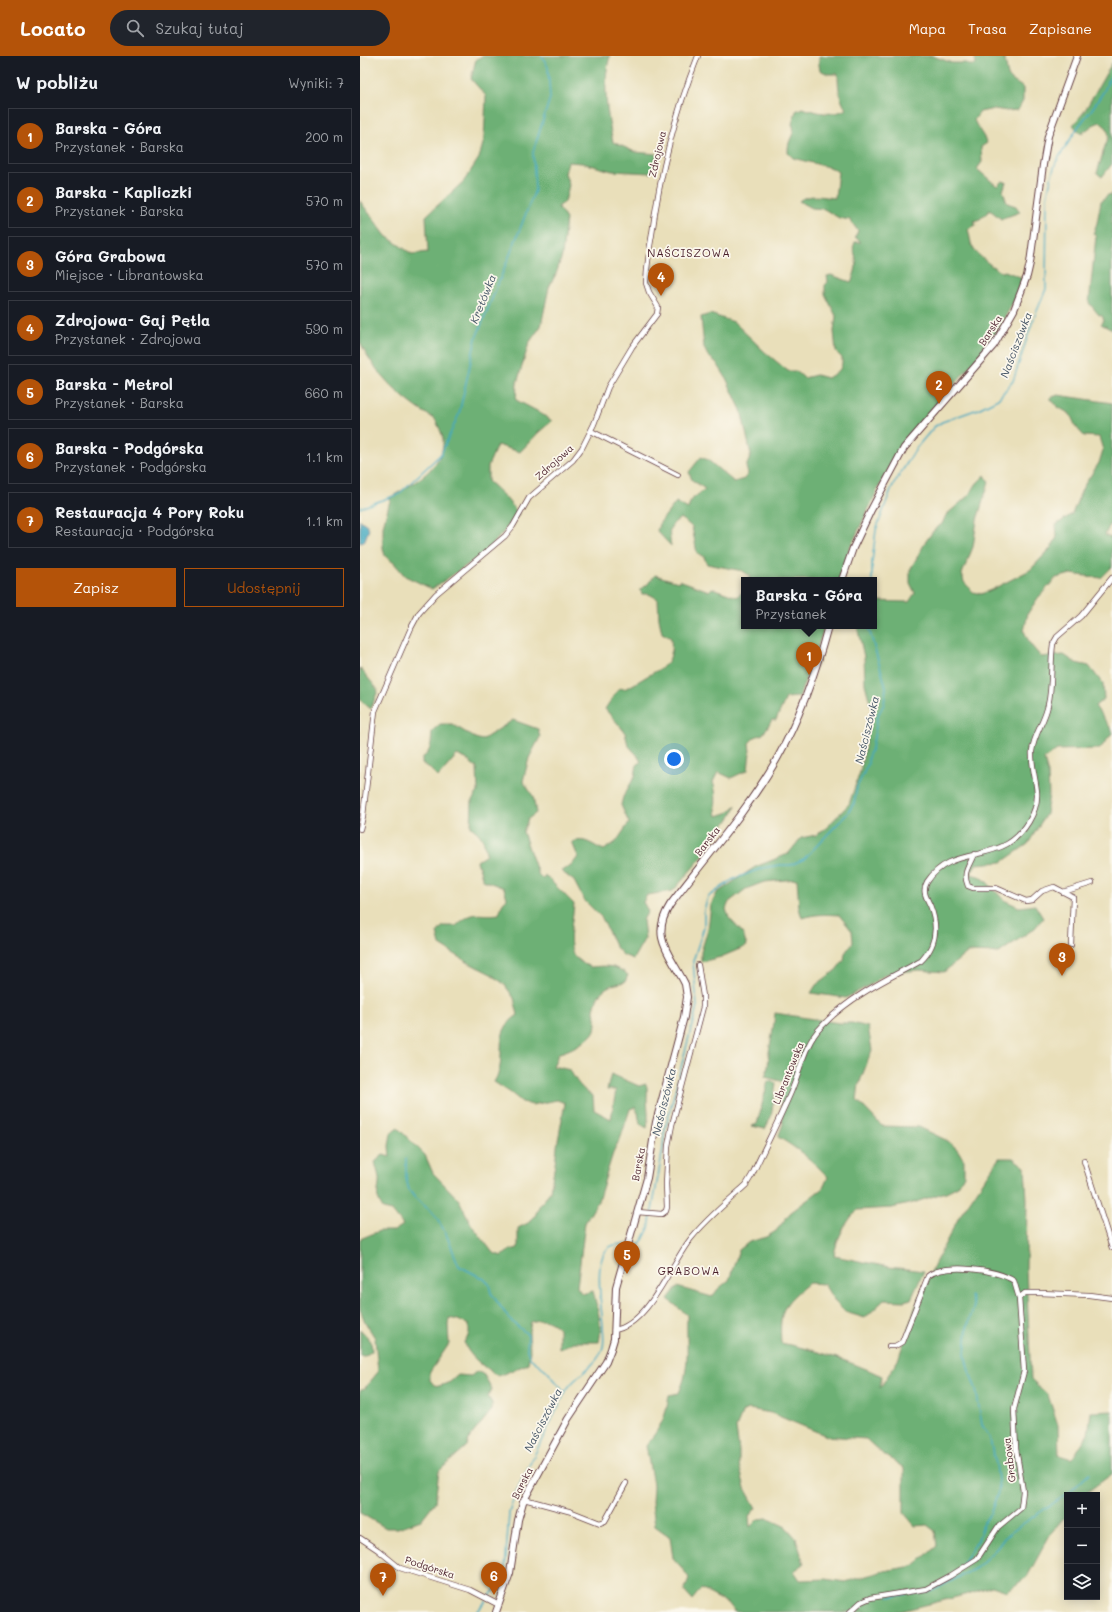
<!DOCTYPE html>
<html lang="pl">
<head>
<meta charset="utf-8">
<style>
	:root { --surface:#171b24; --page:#20242c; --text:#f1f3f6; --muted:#9ea1a6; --line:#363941; --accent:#b45309 }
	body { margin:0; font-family:Mali,sans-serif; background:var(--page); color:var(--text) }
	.controls { position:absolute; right:12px; bottom:12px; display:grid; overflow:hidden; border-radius:0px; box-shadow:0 2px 10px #0003 }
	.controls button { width:36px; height:36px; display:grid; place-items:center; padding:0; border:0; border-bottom:1px solid var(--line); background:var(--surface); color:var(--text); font:20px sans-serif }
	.you { position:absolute; left:314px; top:703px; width:14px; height:14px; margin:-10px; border:3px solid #fff; border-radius:50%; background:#1a73e8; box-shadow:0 0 0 6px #1a73e833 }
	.badge { display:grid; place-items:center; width:26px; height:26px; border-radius:50%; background:var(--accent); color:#fff; font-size:13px; font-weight:700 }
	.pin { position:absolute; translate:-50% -33px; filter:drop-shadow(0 1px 2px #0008) }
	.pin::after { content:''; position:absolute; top:21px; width:14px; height:12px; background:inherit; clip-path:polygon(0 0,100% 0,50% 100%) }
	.popup { position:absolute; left:381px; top:521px; width:136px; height:52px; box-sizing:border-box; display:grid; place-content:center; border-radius:0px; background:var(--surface); filter:drop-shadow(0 1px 3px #0005); font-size:13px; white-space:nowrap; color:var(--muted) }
	.popup b { font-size:15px; color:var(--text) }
	.popup::after { content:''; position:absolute; left:50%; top:100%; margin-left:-8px; border:8px solid transparent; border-top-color:var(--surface) }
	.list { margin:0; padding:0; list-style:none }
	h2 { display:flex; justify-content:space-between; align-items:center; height:52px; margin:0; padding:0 16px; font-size:17px }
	h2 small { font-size:13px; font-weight:400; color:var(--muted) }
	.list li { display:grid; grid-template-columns:26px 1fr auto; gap:12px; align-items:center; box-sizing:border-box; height:56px; margin:0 8px 8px; padding:0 8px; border:1px solid var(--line); border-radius:0px }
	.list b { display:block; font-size:15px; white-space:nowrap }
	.list p { margin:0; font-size:13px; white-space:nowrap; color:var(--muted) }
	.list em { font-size:13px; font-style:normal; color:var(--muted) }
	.actions { display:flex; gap:8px; padding:12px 16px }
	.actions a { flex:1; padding:9px 0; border:1px solid var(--accent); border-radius:0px; text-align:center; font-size:14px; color:var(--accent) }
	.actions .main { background:var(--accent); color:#fff }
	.icon { flex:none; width:22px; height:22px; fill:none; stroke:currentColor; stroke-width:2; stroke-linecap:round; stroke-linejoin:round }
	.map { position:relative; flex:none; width:752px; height:1556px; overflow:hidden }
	header { display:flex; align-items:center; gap:24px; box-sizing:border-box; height:56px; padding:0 20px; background:var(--accent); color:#fff }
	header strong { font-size:19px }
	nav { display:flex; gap:22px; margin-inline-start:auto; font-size:14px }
	.search { width:280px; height:36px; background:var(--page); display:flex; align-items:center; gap:10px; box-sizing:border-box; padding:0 14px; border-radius:22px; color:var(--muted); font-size:15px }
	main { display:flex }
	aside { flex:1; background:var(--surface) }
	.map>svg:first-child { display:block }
	.forest { fill:#6db074; stroke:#5c6850; fill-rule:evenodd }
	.water { fill:#40a8c0; stroke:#456476 }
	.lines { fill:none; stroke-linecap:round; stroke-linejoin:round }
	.stream { stroke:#40a8c0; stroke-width:1.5 }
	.street-casing { stroke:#623c40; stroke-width:6 }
	.secondary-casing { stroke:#623c40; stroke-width:8 }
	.street { stroke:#fff; stroke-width:4.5 }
	.secondary { stroke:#fff; stroke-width:6 }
	.labels { text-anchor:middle; stroke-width:3.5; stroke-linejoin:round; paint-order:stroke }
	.street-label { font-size:10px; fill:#4a1f2b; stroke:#fbf7ec }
	.neighbourhood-label { font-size:11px; letter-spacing:1px; fill:#4a1f2b; stroke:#fbf7ec }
	.water-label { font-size:11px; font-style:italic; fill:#465667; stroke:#fbf7ec }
</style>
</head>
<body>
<header>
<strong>Locato</strong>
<div class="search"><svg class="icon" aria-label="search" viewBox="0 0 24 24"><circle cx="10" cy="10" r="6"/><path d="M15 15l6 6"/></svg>Szukaj tutaj</div>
<nav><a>Mapa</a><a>Trasa</a><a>Zapisane</a></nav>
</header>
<main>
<aside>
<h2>W pobliżu<small>Wyniki: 7</small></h2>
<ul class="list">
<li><span class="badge">1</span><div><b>Barska - Góra</b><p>Przystanek · Barska</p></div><em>200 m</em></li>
<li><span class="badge">2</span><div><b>Barska - Kapliczki</b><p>Przystanek · Barska</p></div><em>570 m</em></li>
<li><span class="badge">3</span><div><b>Góra Grabowa</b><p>Miejsce · Librantowska</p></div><em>570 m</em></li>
<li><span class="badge">4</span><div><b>Zdrojowa- Gaj Pętla</b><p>Przystanek · Zdrojowa</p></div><em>590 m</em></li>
<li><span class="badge">5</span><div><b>Barska - Metrol</b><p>Przystanek · Barska</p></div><em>660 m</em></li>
<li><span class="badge">6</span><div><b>Barska - Podgórska</b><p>Przystanek · Podgórska</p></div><em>1.1 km</em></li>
<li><span class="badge">7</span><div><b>Restauracja 4 Pory Roku</b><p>Restauracja · Podgórska</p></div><em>1.1 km</em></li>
</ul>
<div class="actions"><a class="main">Zapisz</a><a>Udostępnij</a></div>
</aside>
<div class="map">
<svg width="752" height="1556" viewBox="0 0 752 1556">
	<rect width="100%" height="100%" fill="#fbf7ec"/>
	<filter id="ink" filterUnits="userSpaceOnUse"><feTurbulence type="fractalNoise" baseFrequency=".025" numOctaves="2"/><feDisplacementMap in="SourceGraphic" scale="8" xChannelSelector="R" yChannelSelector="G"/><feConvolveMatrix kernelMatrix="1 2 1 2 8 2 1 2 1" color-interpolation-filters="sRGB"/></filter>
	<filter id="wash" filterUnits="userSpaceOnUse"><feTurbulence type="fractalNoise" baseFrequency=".012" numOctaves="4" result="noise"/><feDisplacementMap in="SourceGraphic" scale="16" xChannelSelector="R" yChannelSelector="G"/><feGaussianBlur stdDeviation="0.9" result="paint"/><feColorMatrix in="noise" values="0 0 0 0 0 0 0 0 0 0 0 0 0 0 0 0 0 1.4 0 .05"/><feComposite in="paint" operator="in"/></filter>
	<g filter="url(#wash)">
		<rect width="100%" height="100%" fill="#e9dfba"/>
		<path class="forest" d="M 123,0 L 250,0 C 242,28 247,58 253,86 L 275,96 L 297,98 L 291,117 L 252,115 L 222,107 L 208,106 L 205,117 L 209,129 L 205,146 L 198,151 L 206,163 L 202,200 L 196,218 L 189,231 L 181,270 L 169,287 L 157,327 L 156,344 L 177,355 L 192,365 L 179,376 L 160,396 L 137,389 L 128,410 L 128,425 L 145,441 L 159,458 L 126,496 L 72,533 L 45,520 L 34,507 L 25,500 L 23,492 L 23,470 L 31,441 C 52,428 85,412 83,383 C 82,377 78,369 75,363 C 43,345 16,319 0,286 L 0,145 L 26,180 L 52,198 L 68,196 L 66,160 L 104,125 L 119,102 L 124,84 L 126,40 L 111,23 L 116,3 Z
			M 459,0 L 573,0 L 592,7 L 606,7 L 609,9 L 616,9 L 615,2 C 625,3 634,0 644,3 C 647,9 646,13 648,19 C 650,25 658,27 663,32 L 663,45 L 658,54 L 647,55 L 634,53 L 620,56 L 614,64 C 617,72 623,78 627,87 L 621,91 L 622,106 L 617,113 L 637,130 L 642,125 L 646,126 L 643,135 L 647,147 L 656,150 L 660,156 L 641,163 L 630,154 L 620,163 L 614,165 L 616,169 L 608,173 C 610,179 610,187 613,192 C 615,197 637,215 642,216 L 645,215 L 660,221 L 662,223 L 656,241 L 633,283 L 605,316 L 545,383 L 519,431 L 489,494 L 479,524 L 388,524 L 390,520 L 383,515 L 347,508 L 344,501 L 337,497 L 332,471 L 321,462 C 307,470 309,476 311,490 L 297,475 L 299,468 L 316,446 L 328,453 L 331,444 L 345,433 L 332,424 L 329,416 L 341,401 L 348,404 L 374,426 L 384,423 L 388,418 L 386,411 L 391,399 L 381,354 L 365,320 L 356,306 L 348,300 L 344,292 L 341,261 L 350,258 L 374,266 L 405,296 L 428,315 L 436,315 L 444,322 L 456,319 L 467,322 C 477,317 483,314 482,302 L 476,296 L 474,275 L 476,260 L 465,238 L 465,229 L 468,226 L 467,220 L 471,219 L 491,226 C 497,213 498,205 493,192 L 495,186 L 501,186 L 495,181 L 498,175 L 490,164 L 479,162 L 464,153 L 452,152 L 439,145 C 448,137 463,141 475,142 L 478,116 L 472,112 L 433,102 L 428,97 C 428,94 428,90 429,87 C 431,80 436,75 432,68 L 436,55 L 442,52 C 456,56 473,61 486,53 C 479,43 478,30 478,18 L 468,18 L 460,14 L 459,9 Z
			M 752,7 L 752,108 L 742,121 L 737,117 L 745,90 L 749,80 L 747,72 L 740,66 L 733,69 L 721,78 L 713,69 L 724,56 Z
			M 752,138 L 752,274 L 741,268 L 744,264 L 742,260 L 739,259 L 729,247 L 736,180 L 733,178 L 737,167 L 741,145 L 748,139 Z
			M 698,339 L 752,347 L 752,464 L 745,479 L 752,482 L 752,511 L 741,522 L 711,518 L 696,522 L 678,542 L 668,557 L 664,575 L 670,588 L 681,601 L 704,599 L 716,607 L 729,610 L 743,628 L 744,643 L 735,650 L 752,674 L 752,677 L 740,693 L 697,694 L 684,703 L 688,717 L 689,739 L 686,758 L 668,788 L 642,806 L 616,808 L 611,818 L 622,821 L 644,844 L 659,851 L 675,849 L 683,862 L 675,872 L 639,897 L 608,896 L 584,916 L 558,914 L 526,918 L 510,929 L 486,942 L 451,937 L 456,929 L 476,914 L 484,904 L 485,897 L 493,886 L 492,875 L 479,859 C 466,858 454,858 442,862 L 439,852 L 437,823 L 404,826 L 386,833 L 369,846 L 366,853 L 369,862 L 382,876 L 387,890 L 361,901 L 341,906 L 341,896 L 348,873 L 351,849 L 357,837 L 395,811 L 428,798 L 441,782 L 456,779 L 466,772 L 489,748 L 500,716 L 509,671 L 513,658 L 505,628 L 504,601 L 497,570 L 514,570 L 514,545 L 549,546 L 555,537 L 550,527 L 550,514 L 566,485 L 574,474 L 582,468 L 586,459 L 609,439 L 617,427 L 625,419 L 629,426 L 617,464 L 613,491 L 602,518 L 604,526 L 613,536 L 621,538 L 631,534 L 670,514 L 691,492 L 697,481 L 696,469 L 712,458 L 723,431 L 739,407 L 743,394 L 739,381 L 724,380 L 716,371 L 710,358 L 698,351 L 690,342 Z
			M 295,519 L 318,526 L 319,524 L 349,535 L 352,532 L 377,541 L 384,535 L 384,570 L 465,570 L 439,641 L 426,642 L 416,664 L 412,664 L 403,678 L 395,681 L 389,687 L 390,696 L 388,714 L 371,722 L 358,716 L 353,726 C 358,741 354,746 357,760 L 369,756 L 376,749 L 373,757 L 343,800 L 313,835 L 287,839 L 283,846 L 288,855 L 283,864 L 285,882 L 273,903 L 263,899 L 255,890 L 242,862 L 224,844 L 214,825 L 201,815 L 211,810 L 218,801 L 212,786 C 226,781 231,789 244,794 L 256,786 L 269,767 L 261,749 L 263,741 L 275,720 L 277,708 L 281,706 L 277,699 L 268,689 L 265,677 L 260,670 L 245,653 L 259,632 L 264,633 C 274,629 280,624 289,619 C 309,608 313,606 311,582 L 302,577 L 299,563 L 298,543 L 289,538 L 282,538 L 280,533 L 287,529 Z
			M 0,612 L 18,634 L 11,653 L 0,644 Z
			M 153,664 L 178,673 L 180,681 L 169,702 L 163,725 L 173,740 L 176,757 L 168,763 L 163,776 L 178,818 L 183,823 L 185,819 L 214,848 C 213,863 207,884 213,898 C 216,904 224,908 230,911 C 245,910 255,908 268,919 L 265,926 C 252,929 243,930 237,943 C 236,947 234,951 234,955 C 235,961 237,967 235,974 C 231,984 209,995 199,997 L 193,1010 L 210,1014 C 216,1025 222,1034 233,1040 L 234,1054 L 251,1063 L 256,1034 L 247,1034 L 251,1018 L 279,1030 L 286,1028 C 288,1035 287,1038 287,1045 C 288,1055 289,1062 287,1072 L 280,1068 L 278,1057 L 275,1051 L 270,1053 L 261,1081 L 254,1094 L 238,1145 L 225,1167 L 217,1231 L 222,1238 L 233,1235 C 237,1251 243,1270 239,1286 L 214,1286 L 199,1293 L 199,1272 C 188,1264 184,1262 171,1266 L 169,1275 L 170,1295 L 168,1308 L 138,1320 C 126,1313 108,1300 104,1286 L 109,1278 L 109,1269 L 98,1264 L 89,1262 L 88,1269 L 89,1288 L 70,1316 L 70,1324 L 74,1329 L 80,1330 L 90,1326 L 98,1319 L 111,1320 L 117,1315 L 124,1319 L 132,1333 L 128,1341 L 132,1347 L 132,1354 L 110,1381 L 107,1390 L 79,1415 L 75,1446 L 61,1464 L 38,1472 L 26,1472 L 0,1457 L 0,1335 L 5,1332 L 18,1316 L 15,1282 L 5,1266 L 0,1253 L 0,1183 L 19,1175 L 34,1175 L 43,1169 L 32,1155 L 23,1153 C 13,1137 20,1137 19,1122 C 18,1116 16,1111 15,1106 L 23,1099 L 30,1101 L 29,1090 L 31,1077 L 38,1072 L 65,1099 L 73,1117 L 99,1144 L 111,1168 L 133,1197 L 142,1200 L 150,1194 L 158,1192 L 158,1172 L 168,1167 L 175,1160 L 180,1148 L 185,1143 L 190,1135 L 195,1108 L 197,1090 L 205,1047 L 197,1044 L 172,1049 L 162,1046 L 151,1037 L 134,1026 C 150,1001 129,978 158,959 L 154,942 L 144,928 L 131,918 L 109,907 L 80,889 L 77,877 L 83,870 L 96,870 C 115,852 117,861 139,858 L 142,849 L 147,842 L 144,832 L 123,824 L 117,805 L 126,799 C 125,785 122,779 111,771 L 112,744 L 118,736 L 117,712 L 106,703 L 97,699 L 78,721 L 67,710 L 62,708 L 62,702 C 72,696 71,686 72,675 L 80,668 L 92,668 L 115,682 L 122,684 Z
			M 415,957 L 479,967 L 492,967 L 508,971 L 512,994 L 499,1028 L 497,1044 L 522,1070 L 559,1071 L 588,1085 L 597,1093 L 604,1104 L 604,1119 L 598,1130 L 586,1136 L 553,1147 L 532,1152 L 497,1154 C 486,1166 476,1183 474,1200 L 529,1211 L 564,1215 L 551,1243 L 544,1245 L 524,1244 L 505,1262 L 485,1256 L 475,1246 L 464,1228 L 449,1227 C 423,1248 419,1253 421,1287 C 456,1294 490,1305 522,1320 L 520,1332 L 538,1304 L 556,1249 L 575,1207 L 599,1161 L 639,1102 L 653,1102 L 665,1111 L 667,1144 L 666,1213 L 671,1323 L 688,1339 L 698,1369 L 699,1399 L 712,1403 L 728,1378 L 731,1356 L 752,1355 L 752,1418 L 723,1439 L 707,1439 L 707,1458 L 691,1477 L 667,1521 L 647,1535 L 632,1530 L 608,1538 L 538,1556 L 375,1556 L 369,1548 L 341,1533 L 332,1544 L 324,1535 L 329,1522 L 323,1513 L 313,1502 L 310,1481 L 295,1470 L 292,1446 L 293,1429 L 286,1390 C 300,1371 306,1363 309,1339 L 319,1337 C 321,1331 324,1325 325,1319 C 329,1299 326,1279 327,1259 L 308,1243 L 317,1231 L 352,1241 L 358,1233 L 369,1224 L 379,1194 L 389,1186 L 406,1181 L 416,1175 L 430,1157 L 463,1132 L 468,1121 C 453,1105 437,1092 418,1081 L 423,1068 L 420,1038 L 428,1027 L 405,1021 C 409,1012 408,1005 409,996 C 411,983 414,970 415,957 ZM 389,1353 L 411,1357 L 467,1380 L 506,1383 L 519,1395 L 544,1412 L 544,1457 L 555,1470 L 567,1469 L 575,1475 L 577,1490 L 553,1510 L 524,1515 L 485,1526 L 466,1523 L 440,1524 L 434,1515 L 444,1508 L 436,1482 L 426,1471 L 407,1462 L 398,1463 L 390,1471 L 389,1460 L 396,1452 L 385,1432 L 379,1409 L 379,1395 L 376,1372 L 383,1355 Z
			M 408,1025 L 416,1027 L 411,1061 L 405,1073 L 392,1070 L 397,1068 Z
			M 0,1273 L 11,1285 L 12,1295 L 5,1300 L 0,1300 Z"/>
		<path class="water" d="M 0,464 L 7,469 L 9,473 L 4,486 L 0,487 Z"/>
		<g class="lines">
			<path class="stream" d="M 0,452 L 39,438 L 81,398 L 99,358 L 116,282 L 153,191 L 175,134 L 173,96 L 190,42 L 188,11 L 182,0
				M 512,524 L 512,506 L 516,474 L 532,431 L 557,391 L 574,371 L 582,366 L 618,353 L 638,343 L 653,325 L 672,267 L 686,233 L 687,141 L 692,118 L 696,106 L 718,71 L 732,53 L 744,35 L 752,17
				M 46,1102 L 46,1122 L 49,1134 L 55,1142 L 72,1156 L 77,1162 L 86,1178 L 99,1210 L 124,1223 L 129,1228 L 131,1237 L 150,1264 L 166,1277 L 168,1280 L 167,1294 L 170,1302 L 186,1314 L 205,1336
				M 270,1190 L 278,1189 L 283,1184 L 289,1172 L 303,1092 L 304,1077 L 337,950 L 333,905 L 344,871 L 344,854 L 348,841 L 372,824 L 389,817 L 403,812 L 419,809 L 431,809 L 444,803 L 487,758 L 494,747 L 497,731 L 508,708 L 508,701 L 512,692 L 518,659 L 524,648 L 526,631 L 508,570
				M 602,1507 L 618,1484 L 623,1468 L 631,1456 L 639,1433 L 636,1407 L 633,1399 L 630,1382 L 622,1369 L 616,1333 L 608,1312 L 605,1298 L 607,1272 L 614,1250 L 611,1240
				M 553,1537 L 569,1536 L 576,1533 L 616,1512 L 637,1492 L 645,1481 L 664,1467 L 710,1436 L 729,1418
				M 529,1541 L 547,1538
				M 128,1542 L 140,1527 L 145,1515 L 149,1457 L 155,1438 L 207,1333 C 218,1317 237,1311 243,1291 C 249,1270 219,1179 267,1189
				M 117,1556 L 126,1545"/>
		</g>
	</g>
	<g filter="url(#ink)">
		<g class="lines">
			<defs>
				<path id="street" d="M 231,375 L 318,419
					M 0,773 L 3,760 L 15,655 L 51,572 L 59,557 L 76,538 L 145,480 L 153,470 L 169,442 L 213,404 L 222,392 L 234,368 L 248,331 L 272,291 L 297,258 L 298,251 L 289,236 L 286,227 C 287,210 289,194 292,178 C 300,116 315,58 338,0
					M 614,798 C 609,811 602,816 608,830 L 613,832 L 636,832 L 666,845 L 672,844 L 682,835 L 694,831 L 713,841 L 711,889
					M 703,836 L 732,827
					M 724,1105 L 752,1192
					M 277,1156 L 302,1158 L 306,1155 L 307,1151 L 306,1128 L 308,1090 L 312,1069 L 343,951 L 343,940 L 338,909
					M 254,1274 C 288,1269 310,1210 329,1185 C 344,1165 367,1146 386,1129 L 392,1119 C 405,1091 419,1064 431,1036 C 441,1013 444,988 462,970 C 489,941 527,923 561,905 C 577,889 578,869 570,849 C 566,841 562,835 567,826 C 587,795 621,803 647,788 C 664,778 678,756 677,737 C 676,723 671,709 672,695 C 674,678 685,665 688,649 C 693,629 690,609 693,588 L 697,581 L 721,560 L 752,522
					M 529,1290 L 535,1290 L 542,1286 L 568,1220 C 585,1207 637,1213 654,1225 L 659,1242
					M 164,1443 L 212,1456 L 240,1467 L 245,1465 L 266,1427
					M 0,1482 L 18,1494 L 40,1512 L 110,1534 L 139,1549
					M 490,1556 L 501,1546 L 510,1542 L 566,1533 L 590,1520 L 617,1503 L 638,1471 L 661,1452 L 663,1435 L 656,1393 L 654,1353 L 664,1315 L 659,1242 L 665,1237 L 680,1237 L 729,1239 L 752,1242"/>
				<path id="secondary" d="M 482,524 L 493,492 L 511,454 L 544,392 L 634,289 L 654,254 L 667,220 L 670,207 L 683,109 L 688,80 L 717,0
					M 136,1556 L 150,1517 L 158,1464 L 163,1446 L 208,1363 L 246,1306 L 251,1293 L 254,1283 L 256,1231 L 287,1122 L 296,1066 L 324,961 L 327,941 L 325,928 C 311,899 289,882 310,849 C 347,800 388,754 418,701 C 441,660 456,615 468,570"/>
			</defs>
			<use href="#street" class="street-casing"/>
			<use href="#secondary" class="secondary-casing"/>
			<use href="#street" class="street"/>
			<use href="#secondary" class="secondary"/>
		</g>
	</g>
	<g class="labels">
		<g class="street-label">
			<text transform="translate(297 98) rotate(-77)" y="4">Zdrojowa</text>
			<text transform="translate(630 274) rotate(-57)" y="4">Barska</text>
			<text transform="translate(194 406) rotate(-42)" y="4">Zdrojowa</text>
			<text transform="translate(347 785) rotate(-52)" y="4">Barska</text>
			<text transform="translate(428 1017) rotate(-68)" y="4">Librantowska</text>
			<text transform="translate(278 1108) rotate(-79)" y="4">Barska</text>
			<text transform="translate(649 1404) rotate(-97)" y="4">Grabowa</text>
			<text transform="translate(162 1427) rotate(-63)" y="4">Barska</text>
			<text transform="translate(70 1511) rotate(18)" y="4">Podgórska</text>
		</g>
		<g class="neighbourhood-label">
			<text x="329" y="201">NAŚCISZOWA</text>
			<text x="329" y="1219">GRABOWA</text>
		</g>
		<g class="water-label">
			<text transform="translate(123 243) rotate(-68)" y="4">Kretówka</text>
			<text transform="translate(656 289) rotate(-69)" y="4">Naściszówka</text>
			<text transform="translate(507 674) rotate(-76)" y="4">Naściszówka</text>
			<text transform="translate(304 1046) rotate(-76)" y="4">Naściszówka</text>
			<text transform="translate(183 1364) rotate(-63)" y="4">Naściszówka</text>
		</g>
	</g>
</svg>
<div class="controls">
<button>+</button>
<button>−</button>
<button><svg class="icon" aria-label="layers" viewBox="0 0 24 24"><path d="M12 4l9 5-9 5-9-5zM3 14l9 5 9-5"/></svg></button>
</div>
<div class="you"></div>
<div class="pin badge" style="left:449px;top:619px">1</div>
<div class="popup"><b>Barska - Góra</b>Przystanek</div>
<div class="pin badge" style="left:579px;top:348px">2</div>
<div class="pin badge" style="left:702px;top:920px">3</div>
<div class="pin badge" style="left:301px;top:240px">4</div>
<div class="pin badge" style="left:267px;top:1218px">5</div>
<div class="pin badge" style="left:134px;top:1539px">6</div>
<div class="pin badge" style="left:23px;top:1540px">7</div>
</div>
</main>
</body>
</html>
